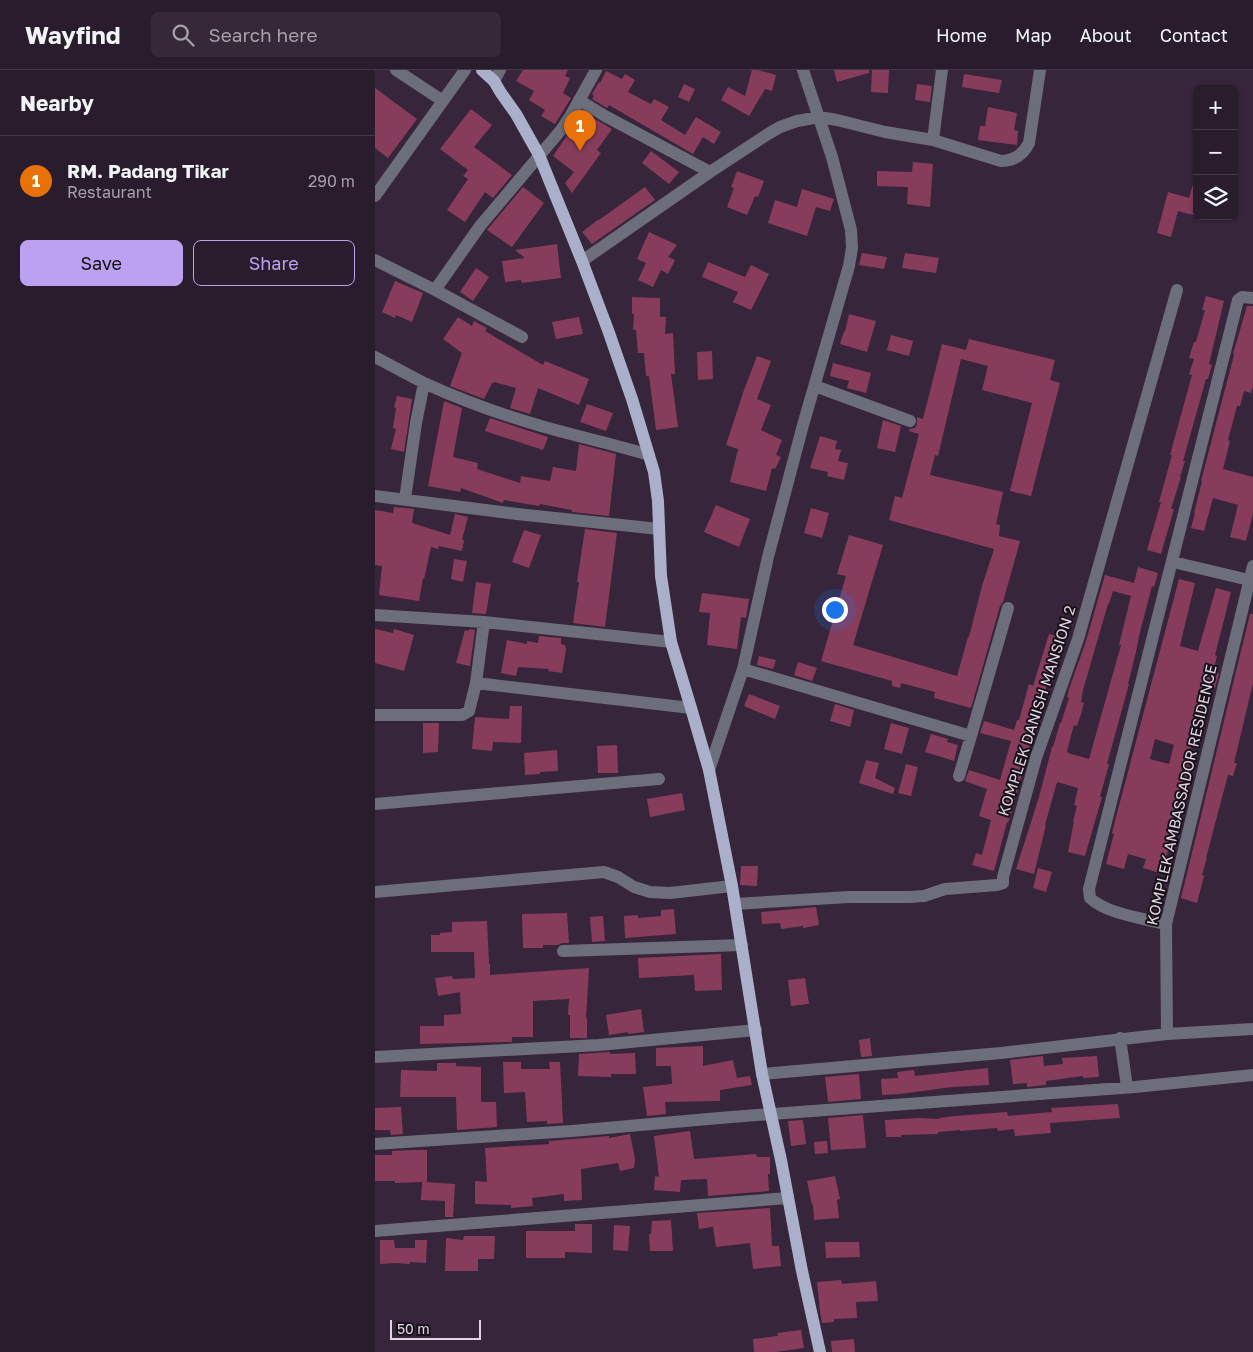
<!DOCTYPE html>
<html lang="en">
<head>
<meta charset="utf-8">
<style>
	:root { --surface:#291c2c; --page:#352938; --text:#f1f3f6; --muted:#a5a1a9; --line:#453a48; --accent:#bca0f2 }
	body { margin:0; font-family:"Golos Text",sans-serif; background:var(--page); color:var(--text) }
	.controls { position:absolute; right:15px; top:15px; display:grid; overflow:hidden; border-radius:8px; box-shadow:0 1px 4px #0004 }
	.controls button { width:45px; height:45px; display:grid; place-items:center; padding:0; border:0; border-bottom:1px solid var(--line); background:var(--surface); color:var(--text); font:25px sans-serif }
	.scale { position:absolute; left:15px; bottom:12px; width:91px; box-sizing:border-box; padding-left:5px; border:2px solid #e1d5e3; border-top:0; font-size:14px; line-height:18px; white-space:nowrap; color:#e1d5e3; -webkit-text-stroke:4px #1a121b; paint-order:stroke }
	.you { position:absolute; left:459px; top:539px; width:18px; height:18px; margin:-12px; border:4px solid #fff; border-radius:50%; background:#1a73e8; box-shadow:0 0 0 8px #1a73e833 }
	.badge { display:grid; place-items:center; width:32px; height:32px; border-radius:50%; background:var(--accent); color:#fff; font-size:16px; font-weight:700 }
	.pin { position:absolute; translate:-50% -41px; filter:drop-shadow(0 1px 2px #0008) }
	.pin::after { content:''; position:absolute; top:26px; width:18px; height:15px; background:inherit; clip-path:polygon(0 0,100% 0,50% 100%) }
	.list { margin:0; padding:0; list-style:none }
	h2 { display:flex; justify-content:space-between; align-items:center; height:65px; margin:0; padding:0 20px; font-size:21px }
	h2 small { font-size:16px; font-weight:400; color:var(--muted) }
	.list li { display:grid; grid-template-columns:32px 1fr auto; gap:15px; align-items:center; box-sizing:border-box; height:90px; padding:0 20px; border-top:1px solid var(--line) }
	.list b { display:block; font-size:19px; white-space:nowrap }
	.list p { margin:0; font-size:16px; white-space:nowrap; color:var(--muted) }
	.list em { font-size:16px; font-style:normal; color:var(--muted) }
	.actions { display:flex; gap:10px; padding:15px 20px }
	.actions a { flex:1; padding:11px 0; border:1px solid var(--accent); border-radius:8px; text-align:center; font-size:18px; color:var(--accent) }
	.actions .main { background:var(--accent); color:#111 }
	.icon { flex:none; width:28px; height:28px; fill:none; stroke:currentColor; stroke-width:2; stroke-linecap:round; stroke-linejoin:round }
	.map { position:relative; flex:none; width:878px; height:1282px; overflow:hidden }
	header { display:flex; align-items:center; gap:30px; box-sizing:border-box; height:70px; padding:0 25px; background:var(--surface); border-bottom:1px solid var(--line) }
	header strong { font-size:24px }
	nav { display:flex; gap:28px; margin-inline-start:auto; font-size:18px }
	.search { width:350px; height:45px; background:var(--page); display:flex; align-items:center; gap:12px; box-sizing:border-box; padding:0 18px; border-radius:8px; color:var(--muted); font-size:19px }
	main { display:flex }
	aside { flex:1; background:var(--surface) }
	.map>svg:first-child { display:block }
	.building { fill:#883c5b; fill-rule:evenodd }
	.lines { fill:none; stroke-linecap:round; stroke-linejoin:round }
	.minor { stroke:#6c6e7b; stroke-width:12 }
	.major { stroke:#aab0ca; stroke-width:12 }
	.labels { text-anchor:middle; stroke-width:4; stroke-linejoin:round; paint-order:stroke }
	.street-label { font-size:15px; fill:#e1d5e3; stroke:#1a121b }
</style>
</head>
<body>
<header>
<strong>Wayfind</strong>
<div class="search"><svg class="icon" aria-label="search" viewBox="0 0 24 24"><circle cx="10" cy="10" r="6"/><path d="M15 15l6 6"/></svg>Search here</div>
<nav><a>Home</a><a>Map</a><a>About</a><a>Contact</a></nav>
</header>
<main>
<aside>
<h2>Nearby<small></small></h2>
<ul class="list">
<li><span class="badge" style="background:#e8710a">1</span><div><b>RM. Padang Tikar</b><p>Restaurant</p></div><em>290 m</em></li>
</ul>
<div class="actions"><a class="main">Save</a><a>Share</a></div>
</aside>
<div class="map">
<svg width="878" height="1282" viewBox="0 0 878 1282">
	<rect width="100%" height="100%" fill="#37253b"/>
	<path class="building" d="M 148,0 L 193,0 L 190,6 L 195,8 L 188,23 L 196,28 L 180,54 L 166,46 L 170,40 L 154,30 L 159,21 L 141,11 Z
		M 377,0 L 383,0 L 401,5 L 397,21 L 390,19 L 374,46 L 346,30 L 353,17 L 370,26 Z
		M 459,0 L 494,0 L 494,3 L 462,12 Z
		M 497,0 L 514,0 L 513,23 L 496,22 Z
		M 231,1 L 247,9 L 250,4 L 260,10 L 253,22 L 276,34 L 279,29 L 294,37 L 286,50 L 310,65 L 321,47 L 346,62 L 339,74 L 328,67 L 318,84 L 234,35 L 232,38 L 217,29 L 219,26 L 217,24 L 224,12 L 225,13 Z
		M 589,4 L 627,10 L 624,23 L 587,17 Z
		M 309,14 L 320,19 L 314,32 L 303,27 Z
		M 542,14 L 557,16 L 555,32 L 540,30 Z
		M 0,18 L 42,49 L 13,88 L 0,78 Z
		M 613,37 L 642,43 L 639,60 L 643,61 L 642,75 L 603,70 L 605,56 L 610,56 Z
		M 96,39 L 117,55 L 99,77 L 137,105 L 118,128 L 110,122 L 90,152 L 72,140 L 93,109 L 88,106 L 93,100 L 65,79 Z
		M 208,42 L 237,59 L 222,80 L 226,83 L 197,123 L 190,113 L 199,102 L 178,86 Z
		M 276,81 L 304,102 L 294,114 L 267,93 Z
		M 538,92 L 558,94 L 555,137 L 532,134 L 533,117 L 502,116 L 502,101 L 537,102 Z
		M 362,101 L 389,111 L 383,127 L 380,126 L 372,145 L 352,137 L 359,118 L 356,117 Z
		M 819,110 L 822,111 L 822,146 L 803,141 L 796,167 L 782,163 L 793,122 L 814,128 Z
		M 148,117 L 169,133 L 137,177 L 112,160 Z
		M 270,117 L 280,130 L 217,174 L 207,162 L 224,149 L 224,150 Z
		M 427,119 L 459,129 L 455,141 L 441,137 L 432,166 L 393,153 L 400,130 L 422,137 Z
		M 274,162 L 302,175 L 293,187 L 300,190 L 293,204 L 286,200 L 278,217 L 263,210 L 271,193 L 262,189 Z
		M 182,174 L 186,208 L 147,213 L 146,210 L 130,212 L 127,191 L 150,188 L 140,180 Z
		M 487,183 L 512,187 L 509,199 L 484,195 Z
		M 530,183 L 564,188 L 561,203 L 527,198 Z
		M 333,192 L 370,207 L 376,195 L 394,204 L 376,240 L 358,232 L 363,222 L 327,207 Z
		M 101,198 L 114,207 L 98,231 L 85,222 Z
		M 20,211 L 48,223 L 37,252 L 21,245 L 20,248 L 7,242 Z
		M 831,226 L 849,231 L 834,294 L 837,295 L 833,309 L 831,309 L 808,391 L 810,391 L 805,407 L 806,407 L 796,439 L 799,439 L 786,484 L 772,480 L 786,432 L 784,432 L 797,385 L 795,385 L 817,305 L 814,304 L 819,289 L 814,288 L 819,272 L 821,272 L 830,240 L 827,240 Z
		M 257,227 L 285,228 L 285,247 L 291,247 L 290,264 L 298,263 L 300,304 L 296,304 L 303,357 L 281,360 L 274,306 L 271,306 L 269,283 L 263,283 L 261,260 L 258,260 L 259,244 L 257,244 Z
		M 872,236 L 878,236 L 878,316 L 876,323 L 869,321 L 865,336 L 862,336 L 853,370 L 855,371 L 848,399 L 878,407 L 878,443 L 871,471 L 855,467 L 863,435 L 838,428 L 829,461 L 816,458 L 820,443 L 819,443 L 827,411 L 826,411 L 859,285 L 858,284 Z
		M 474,244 L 501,251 L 492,282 L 465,274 L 469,261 L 470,262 Z
		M 83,247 L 97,256 L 99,251 L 112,258 L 110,261 L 168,295 L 170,291 L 214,309 L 204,335 L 163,318 L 155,344 L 135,338 L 141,318 L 119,312 L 119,313 L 117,313 L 109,329 L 75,316 L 87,283 L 68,269 Z
		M 204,247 L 208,264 L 181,269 L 177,252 Z
		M 516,265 L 538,271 L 534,286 L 512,280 Z
		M 594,269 L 680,290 L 675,310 L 685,313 L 656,426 L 635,421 L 657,333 L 607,320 L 613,296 L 586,289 L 563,386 L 560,385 L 555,405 L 628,422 L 621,454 L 625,455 L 624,466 L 645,471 L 628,532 L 625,536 L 596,638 L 559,628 L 560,622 L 526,613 L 525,618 L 517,616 L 517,611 L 446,591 L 471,506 L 462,504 L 474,465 L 508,475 L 478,575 L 582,606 L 593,567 L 594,567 L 607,516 L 619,479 L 514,450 L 520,426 L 527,428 L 544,364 L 534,361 L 534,359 L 540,358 L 542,354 L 542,347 L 548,349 L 567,274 L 591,280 Z
		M 337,281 L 338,309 L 323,310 L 322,282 Z
		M 382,286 L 396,291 L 382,329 L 396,335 L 386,360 L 407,370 L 401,385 L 406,387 L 400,399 L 397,398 L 391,421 L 355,412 L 363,379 L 351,375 L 369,320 Z
		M 458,293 L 496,303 L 491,323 L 472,318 L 474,311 L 455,306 Z
		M 22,326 L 37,329 L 29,382 L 16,379 L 21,359 L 18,358 L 21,338 L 19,337 Z
		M 69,331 L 87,338 L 78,387 L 103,393 L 102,399 L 145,413 L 146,406 L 175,411 L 178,397 L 201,401 L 204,374 L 241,384 L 234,446 L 197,442 L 197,440 L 165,434 L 164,436 L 129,430 L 128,433 L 86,418 L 85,422 L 53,416 Z
		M 212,334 L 238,343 L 231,361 L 205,352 Z
		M 115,348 L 173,367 L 168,380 L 110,361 Z
		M 508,350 L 526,356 L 520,382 L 502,378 Z
		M 445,366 L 462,371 L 460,379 L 466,380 L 463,391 L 473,393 L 469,410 L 452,406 L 453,402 L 435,398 Z
		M 341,435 L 375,449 L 364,477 L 329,462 Z
		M 19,437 L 39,439 L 37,453 L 75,465 L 80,444 L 93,447 L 87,470 L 89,470 L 87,481 L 64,476 L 63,479 L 56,477 L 49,509 L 48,508 L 44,531 L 4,525 L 7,496 L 0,495 L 0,440 L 18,443 Z
		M 436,438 L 454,443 L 447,468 L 429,463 Z
		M 210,459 L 242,463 L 230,557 L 198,553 L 204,512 L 202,512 Z
		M 149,460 L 166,465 L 154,498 L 137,492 Z
		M 79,489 L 92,491 L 88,512 L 76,509 Z
		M 763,497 L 783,503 L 779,517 L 777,516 L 764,566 L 761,582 L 753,614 L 754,614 L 732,694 L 734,694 L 725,727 L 727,727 L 710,786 L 693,782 L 699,751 L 698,751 L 702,736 L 699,735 L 703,718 L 682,712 L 670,755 L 671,755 L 659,804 L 641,799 L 664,727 L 677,677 L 678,677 L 685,653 L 686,653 L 694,628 L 692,627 L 694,619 L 711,571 L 730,505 L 759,513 ZM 738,521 L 756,526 L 744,575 L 746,575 L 714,689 L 693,683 L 692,681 L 699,655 L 702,656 L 706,644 L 709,633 L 706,632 L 708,620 L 733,534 L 734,534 Z
		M 804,509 L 820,513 L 805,576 L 823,581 L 841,518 L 856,522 L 840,585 L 842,586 L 838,602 L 844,603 L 840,618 L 833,616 L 815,680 L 818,681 L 813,696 L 815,696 L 796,761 L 793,777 L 794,777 L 790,791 L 789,791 L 785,803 L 768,798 L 771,789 L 753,784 L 749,799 L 731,794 L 739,764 L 737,763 L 741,747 ZM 780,669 L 799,675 L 794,694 L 775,689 Z
		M 101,512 L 116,514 L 111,544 L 97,543 Z
		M 327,523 L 374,529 L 371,548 L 366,547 L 362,579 L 332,575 L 335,543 L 324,542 Z
		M 875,544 L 878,544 L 878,613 L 859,693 L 862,693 L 858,706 L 853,705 L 831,788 L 832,788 L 827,805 L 829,806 L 822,833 L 806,828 Z
		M 0,559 L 18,563 L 19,559 L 39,565 L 29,601 L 0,593 Z
		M 94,559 L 100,560 L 95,596 L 81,593 L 90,560 L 94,561 Z
		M 674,564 L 687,568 L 675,604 L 637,740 L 633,753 L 632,752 L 619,801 L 597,795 L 601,783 L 607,785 L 616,750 L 604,746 L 612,719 L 590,711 L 594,700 L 625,710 L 636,671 L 605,663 L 609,651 L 639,660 L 642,650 L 644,650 L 654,614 L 658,616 Z
		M 164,566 L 186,568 L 186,574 L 190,575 L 191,580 L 187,603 L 173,601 L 174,599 L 143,597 L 141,606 L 126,603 L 132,570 L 152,574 L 152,571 L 163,573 Z
		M 384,586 L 401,590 L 398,599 L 382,595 Z
		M 423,592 L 442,598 L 437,611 L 419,605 Z
		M 374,624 L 405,636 L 400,649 L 369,636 Z
		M 460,634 L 479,640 L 475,657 L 455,651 Z
		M 135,636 L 147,636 L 146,673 L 118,672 L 117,681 L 97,679 L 100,647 L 134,649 Z
		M 48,653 L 64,653 L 63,682 L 48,683 Z
		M 516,653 L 534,658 L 527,684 L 509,679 Z
		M 556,664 L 573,669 L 572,672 L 583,675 L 579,691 L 550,682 Z
		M 242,675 L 243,703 L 223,703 L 222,676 Z
		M 182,680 L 183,701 L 165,702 L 165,704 L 150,705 L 149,683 Z
		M 491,690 L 504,693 L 500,708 L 520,718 L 518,724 L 484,713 Z
		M 531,694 L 543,697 L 536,726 L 523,723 Z
		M 307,723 L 310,740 L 275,747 L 272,729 Z
		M 366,796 L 383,796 L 382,816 L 365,815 Z
		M 663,798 L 677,802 L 671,822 L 658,818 Z
		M 441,837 L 444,855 L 428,858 L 428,856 L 406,859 L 405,853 L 387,854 L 386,842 Z
		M 299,839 L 301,864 L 250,868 L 249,846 L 263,845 L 263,848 L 286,846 L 286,840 Z
		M 192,843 L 194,873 L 187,873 L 183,875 L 168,875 L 168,878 L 148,878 L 147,844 Z
		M 228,846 L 230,871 L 217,872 L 215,847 Z
		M 112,851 L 114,894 L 115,894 L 115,905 L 214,898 L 211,948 L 212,948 L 212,968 L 195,968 L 195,945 L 193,945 L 194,929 L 158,931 L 158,967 L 137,967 L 137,972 L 45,974 L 45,956 L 69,956 L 69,945 L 86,944 L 85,922 L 63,926 L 60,908 L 77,906 L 78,909 L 100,908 L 99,882 L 56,882 L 56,865 L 65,865 L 65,863 L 77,862 L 77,852 Z
		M 346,884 L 347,920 L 320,921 L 319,905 L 264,908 L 263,888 Z
		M 430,908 L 434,934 L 416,936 L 413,910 Z
		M 266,939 L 269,962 L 253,964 L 253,962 L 234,965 L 231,945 Z
		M 495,968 L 497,986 L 486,987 L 484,970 Z
		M 328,976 L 328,996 L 358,990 L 362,1008 L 375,1006 L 377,1015 L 345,1020 L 345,1031 L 290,1032 L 291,1044 L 272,1046 L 268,1017 L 297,1014 L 296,996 L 281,996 L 281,978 Z
		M 235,982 L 235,984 L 260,983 L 261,1004 L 236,1004 L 236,1007 L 203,1006 L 204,984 Z
		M 668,986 L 669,996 L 688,994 L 687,988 L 722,986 L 724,1007 L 708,1008 L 708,1006 L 671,1011 L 671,1015 L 652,1017 L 652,1013 L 638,1014 L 635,990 Z
		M 128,992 L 146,992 L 146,999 L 175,999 L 174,992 L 185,992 L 188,1053 L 172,1054 L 172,1051 L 152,1052 L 150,1022 L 129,1023 Z
		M 62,993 L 81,993 L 81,996 L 106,997 L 106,1032 L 121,1032 L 122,1057 L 82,1060 L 81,1027 L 25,1027 L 26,1000 L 62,1001 Z
		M 613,998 L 614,1015 L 577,1017 L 525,1024 L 507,1025 L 506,1009 L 523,1008 L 522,1002 L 539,1000 L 540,1006 Z
		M 484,1004 L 486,1029 L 453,1032 L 450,1007 Z
		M 743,1034 L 745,1048 L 675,1053 L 676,1063 L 640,1066 L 639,1059 L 623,1061 L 622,1058 L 585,1061 L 585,1060 L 563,1062 L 563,1064 L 526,1065 L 526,1067 L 511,1067 L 510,1050 L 543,1048 L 565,1049 L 564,1048 L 580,1046 L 632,1042 L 633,1046 L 677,1042 L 676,1038 Z
		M 26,1037 L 28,1064 L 16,1065 L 15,1060 L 0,1060 L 0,1038 Z
		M 488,1045 L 491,1078 L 456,1080 L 453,1048 Z
		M 428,1050 L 431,1074 L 416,1076 L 413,1051 Z
		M 315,1061 L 319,1089 L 381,1084 L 382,1087 L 395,1087 L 395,1104 L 393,1104 L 394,1121 L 333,1126 L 332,1109 L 306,1110 L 305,1122 L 279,1120 L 280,1106 L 284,1107 L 279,1066 Z
		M 255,1064 L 260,1089 L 259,1098 L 245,1101 L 243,1093 L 206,1099 L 207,1130 L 189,1131 L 189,1124 L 157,1128 L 158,1136 L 136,1138 L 136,1135 L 100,1134 L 100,1111 L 112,1112 L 110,1078 L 160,1075 L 174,1074 L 174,1071 L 234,1066 L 234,1068 Z
		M 452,1071 L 453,1083 L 440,1084 L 439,1072 Z
		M 37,1080 L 52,1080 L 52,1112 L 49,1112 L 80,1114 L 78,1147 L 70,1147 L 70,1131 L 46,1130 L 47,1112 L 20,1113 L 20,1111 L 0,1111 L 0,1085 L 17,1085 L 17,1081 Z
		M 460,1106 L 465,1129 L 462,1130 L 464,1148 L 439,1150 L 438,1135 L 437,1135 L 432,1111 Z
		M 395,1138 L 397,1176 L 404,1176 L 406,1196 L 378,1199 L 375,1173 L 341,1177 L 338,1157 L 324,1159 L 322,1143 Z
		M 296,1150 L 298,1181 L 275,1181 L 274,1164 L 276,1164 L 277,1151 Z
		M 200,1154 L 217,1154 L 217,1183 L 190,1182 L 190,1188 L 151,1188 L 151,1161 L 200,1161 Z
		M 239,1155 L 255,1156 L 253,1181 L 238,1180 Z
		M 89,1166 L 120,1166 L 119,1189 L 103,1189 L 103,1201 L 70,1201 L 71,1168 L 88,1170 Z
		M 5,1170 L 19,1170 L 20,1178 L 40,1178 L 40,1170 L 52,1170 L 51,1193 L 35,1192 L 35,1194 L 20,1193 L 5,1194 Z
		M 450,1172 L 484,1172 L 485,1187 L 451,1188 Z
		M 466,1210 L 467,1214 L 501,1211 L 503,1231 L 481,1232 L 482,1248 L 459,1249 L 459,1252 L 447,1253 L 445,1242 L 442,1212 Z
		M 426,1260 L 429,1278 L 400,1282 L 379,1282 L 378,1269 L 403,1266 L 402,1263 Z
		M 479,1269 L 480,1282 L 457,1282 L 456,1271 Z"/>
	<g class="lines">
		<path class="minor" d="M 21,0 L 68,31
			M 119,11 L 125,0
			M 204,30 L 230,46 L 335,102
			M 558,70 L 567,0
			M 0,126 L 90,0
			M 0,190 L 60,220 L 105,156 L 186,60 L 196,45 L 221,0
			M 207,191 L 335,102 L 393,64 L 405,57 L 422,51 L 444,47 L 462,50 L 510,62 L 558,70 L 626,91 C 639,91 648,85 654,73 L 665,0
			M 60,220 L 147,267
			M 0,287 L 49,313
			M 440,316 L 535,351
			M 0,426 L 142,444 L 284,459
			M 30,429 L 41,353 L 49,313 C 84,329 119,342 156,353 C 195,365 235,373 274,385
			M 798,492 L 874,510
			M 0,545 L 109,552 L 296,572
			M 368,599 L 596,666 L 633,538
			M 101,613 L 316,638
			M 0,645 L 87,645 L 94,641 L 101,613 L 109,552
			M 334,700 L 368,599 L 393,487 L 428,355 L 474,196 L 477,178 L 476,160 L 457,87 L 428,0
			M 584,706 L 596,666
			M 0,734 L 284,709
			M 0,822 L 229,802 L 243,807 L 259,817 L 275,822 L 295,823 L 357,816
			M 360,834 L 474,827 L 535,827 L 549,826 L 570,819 L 622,815 L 628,813 L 628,807 L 661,688 L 703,569 L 802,220
			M 791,854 C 767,848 732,844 715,828 L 714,819 L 863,230 L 867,227 L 878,228
			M 188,881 L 367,875
			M 792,964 L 791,854 L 878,496
			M 745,968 L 752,1017
			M 0,987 L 224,975 L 381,960
			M 387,1004 L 626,983 L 792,964 L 878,959
			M 0,1074 L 197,1061 L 356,1047 L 760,1017 L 878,1005
			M 0,1161 L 413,1128"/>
		<path class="major" d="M 107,0 L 119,11 L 126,23 L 141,44 L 164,85 L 207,191 L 233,260 L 257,329 L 279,402 L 283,431 L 286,506 L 296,572 L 316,638 L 334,700 L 357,816 L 387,1004 L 406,1090 L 427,1201 L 445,1282"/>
	</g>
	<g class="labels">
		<g class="street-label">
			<text transform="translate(662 641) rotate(-72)" y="5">KOMPLEK DANISH MANSION 2</text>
			<text transform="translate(807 725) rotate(-77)" y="5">KOMPLEK AMBASSADOR RESIDENCE</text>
		</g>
	</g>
</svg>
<div class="controls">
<button>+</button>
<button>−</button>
<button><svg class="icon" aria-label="layers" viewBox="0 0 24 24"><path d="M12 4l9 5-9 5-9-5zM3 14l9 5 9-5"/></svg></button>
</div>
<div class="scale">50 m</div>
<div class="you"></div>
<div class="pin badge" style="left:205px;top:81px;background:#e8710a">1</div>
</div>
</main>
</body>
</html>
